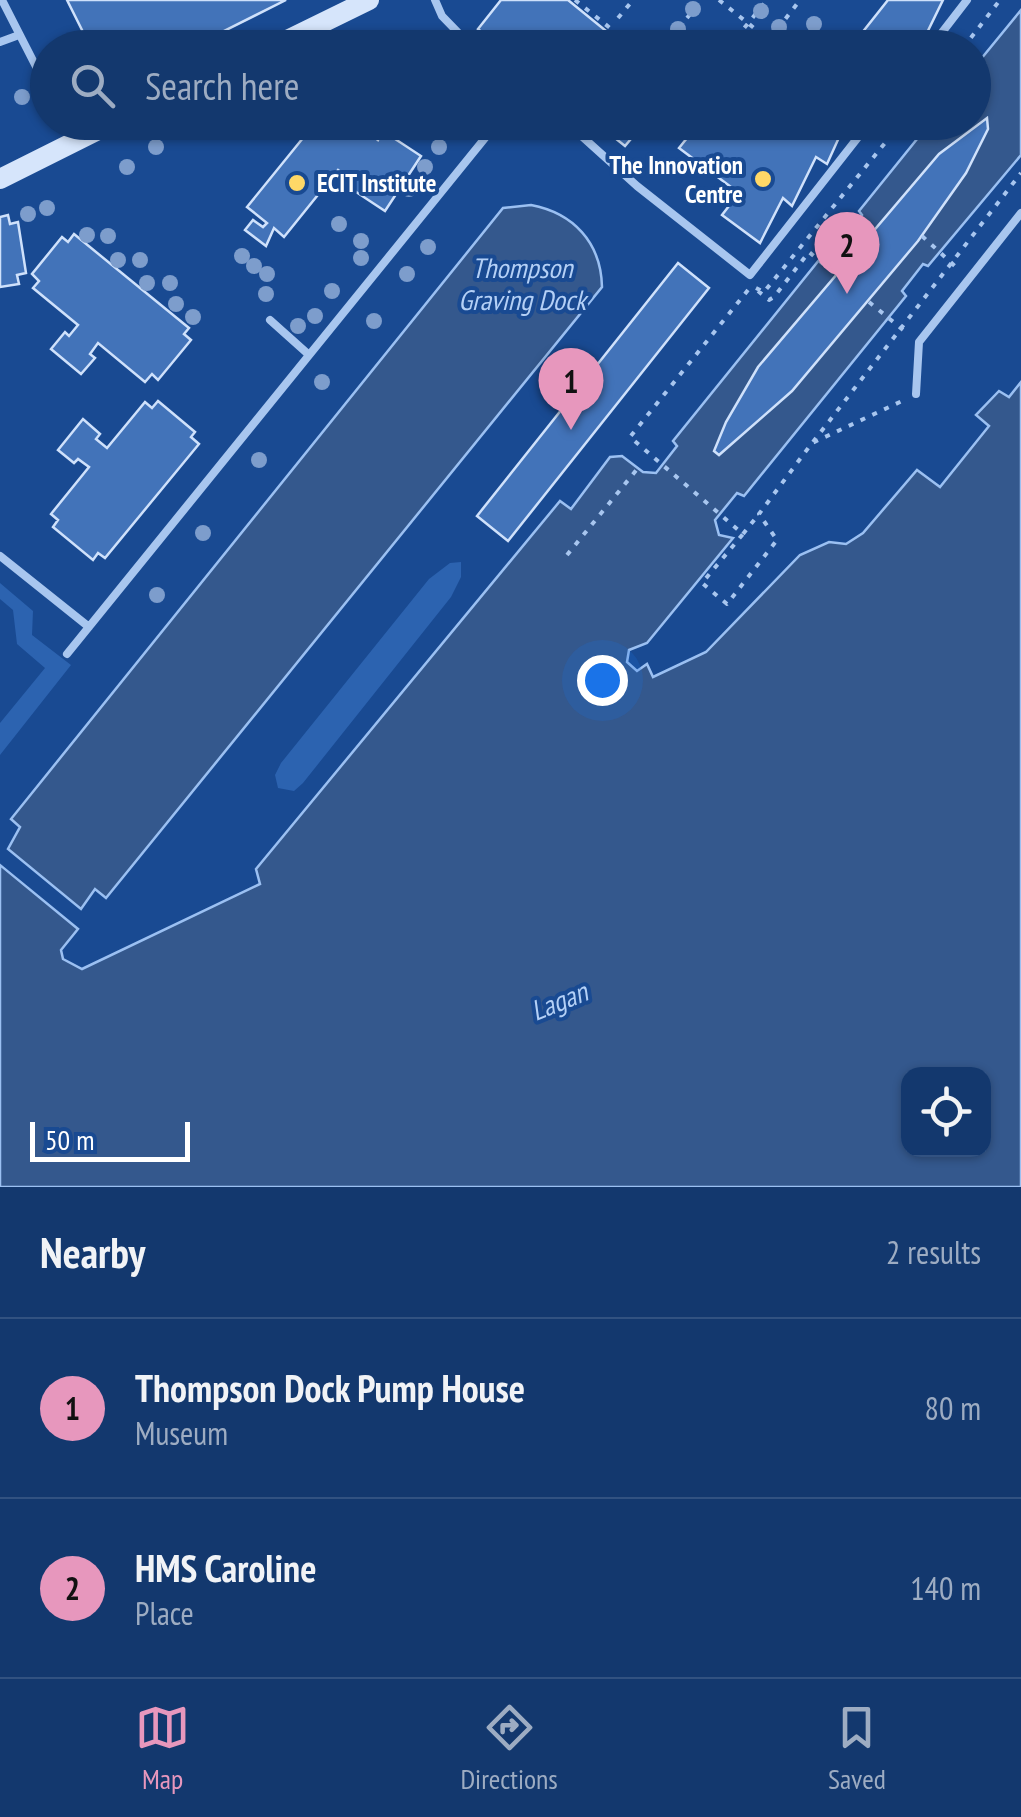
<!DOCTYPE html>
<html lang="en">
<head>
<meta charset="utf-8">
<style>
	:root { --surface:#13386e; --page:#204376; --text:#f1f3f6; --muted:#9dacc2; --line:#325281; --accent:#e797bd }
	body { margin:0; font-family:"PT Sans Narrow",sans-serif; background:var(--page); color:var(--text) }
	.controls { position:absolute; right:30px; bottom:30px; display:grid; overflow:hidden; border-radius:20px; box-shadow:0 2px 8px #0004 }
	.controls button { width:90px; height:90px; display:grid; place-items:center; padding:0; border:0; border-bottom:2px solid var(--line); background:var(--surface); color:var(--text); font:50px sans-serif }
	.scale { position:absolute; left:30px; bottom:25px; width:160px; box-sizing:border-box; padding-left:10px; border:5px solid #fff; border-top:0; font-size:28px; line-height:35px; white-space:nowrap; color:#fff; -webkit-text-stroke:8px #194a92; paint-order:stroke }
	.you { position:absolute; left:602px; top:680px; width:35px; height:35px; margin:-25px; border:8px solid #fff; border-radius:50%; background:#1a73e8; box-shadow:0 0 0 15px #1a73e833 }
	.badge { display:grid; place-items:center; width:65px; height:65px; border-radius:50%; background:var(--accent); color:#111; font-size:32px; font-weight:700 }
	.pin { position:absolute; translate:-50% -82px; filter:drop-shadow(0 2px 5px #0008) }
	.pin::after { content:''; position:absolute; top:52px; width:35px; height:30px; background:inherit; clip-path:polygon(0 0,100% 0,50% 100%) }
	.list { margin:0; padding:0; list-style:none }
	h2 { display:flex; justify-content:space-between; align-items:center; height:130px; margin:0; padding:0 40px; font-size:42px }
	h2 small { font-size:32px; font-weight:400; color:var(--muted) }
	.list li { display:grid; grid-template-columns:65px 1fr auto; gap:30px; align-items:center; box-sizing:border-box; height:180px; padding:0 40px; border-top:2px solid var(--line) }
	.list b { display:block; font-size:38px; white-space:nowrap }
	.list p { margin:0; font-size:32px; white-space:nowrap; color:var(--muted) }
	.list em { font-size:32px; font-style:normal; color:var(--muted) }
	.icon { flex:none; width:55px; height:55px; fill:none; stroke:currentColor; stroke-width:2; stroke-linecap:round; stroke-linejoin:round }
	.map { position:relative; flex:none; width:1021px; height:1187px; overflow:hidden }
	.search { position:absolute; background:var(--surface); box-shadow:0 2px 8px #0004; left:30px; right:30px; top:30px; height:110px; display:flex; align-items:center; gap:25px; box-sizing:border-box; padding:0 35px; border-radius:55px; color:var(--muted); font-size:38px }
	.sheet { height:490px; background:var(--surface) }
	nav { display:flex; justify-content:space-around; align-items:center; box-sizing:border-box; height:140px; border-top:2px solid var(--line); background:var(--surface); font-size:28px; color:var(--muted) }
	nav a { display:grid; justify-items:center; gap:5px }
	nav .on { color:var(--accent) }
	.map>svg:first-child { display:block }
	.green { fill:#2c63b0 }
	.water { fill:#34588d; stroke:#9bc0f2; stroke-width:2.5; fill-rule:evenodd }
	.building { fill:#4273b9; stroke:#cfe1fb; stroke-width:2.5 }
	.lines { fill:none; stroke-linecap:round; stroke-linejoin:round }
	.path { stroke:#a8c6ef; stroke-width:4; stroke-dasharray:5 8; stroke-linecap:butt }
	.lane { stroke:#a8c6ef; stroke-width:8 }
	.secondary { stroke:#d6e5fb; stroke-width:20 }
	.tree { fill:#7d9dcc }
	.poi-dot { fill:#ffd867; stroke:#194a92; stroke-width:4 }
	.labels { text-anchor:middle; stroke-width:8; stroke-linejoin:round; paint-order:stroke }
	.poi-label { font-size:25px; font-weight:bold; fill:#fff; stroke:#194a92; text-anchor:end }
	.water-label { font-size:28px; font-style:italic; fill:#b4d0f6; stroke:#194a92 }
</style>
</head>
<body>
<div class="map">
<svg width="1021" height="1187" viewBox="0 0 1021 1187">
	<rect width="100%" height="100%" fill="#194a92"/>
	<path class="green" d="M 461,562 L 461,577 L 451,597 L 303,783 L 294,791 L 278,788 L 275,775 L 281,763 L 429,579 L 450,563 Z
		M 0,583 L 33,611 L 32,635 L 71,665 L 0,755 L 0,723 L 45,668 L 17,644 L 13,610 L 0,599 Z"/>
	<path class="water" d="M 1021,10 L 1021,155 L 928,266 L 923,264 L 902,291 L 906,296 L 744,496 L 737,493 L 715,520 L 719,535 L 733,538 L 647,643 L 629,650 L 627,662 L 637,671 L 647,664 L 653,677 L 706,652 L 800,555 L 829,542 L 846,544 L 863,533 L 917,470 L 940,487 L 989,426 L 976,415 L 999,391 L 1009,397 L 1021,382 L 1021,1187 L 0,1187 L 0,865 L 78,929 L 61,950 L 63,959 L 82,969 L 260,884 L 256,869 L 560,501 L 571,509 L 610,457 L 622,456 L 643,472 L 656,473 L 677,446 L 673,441 L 836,239 L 841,241 L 862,215 L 859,211 L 930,123 L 974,122 L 974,78 L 985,64 L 981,59 ZM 908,1074 L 984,1074 L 984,1150 L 908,1150 Z
		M 531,205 C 573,213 601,242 602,287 L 106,898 L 95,889 L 81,909 L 8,849 L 20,827 L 11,819 L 503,208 Z"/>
	<path class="building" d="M 67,0 L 286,0 L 190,48 L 91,48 Z
		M 501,0 L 568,0 L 627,48 L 501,48 L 478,29 Z
		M 888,0 L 943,0 L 921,45 L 912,37 L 907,48 L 850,48 Z
		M 987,118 L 988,129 L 966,173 L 918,241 L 792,391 L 719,455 L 714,451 L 726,422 L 758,367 L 939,154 Z
		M 316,122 L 377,122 L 369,133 L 378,140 L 383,131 L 421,156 L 385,211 L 347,186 L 351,180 L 338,170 L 284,237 L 274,228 L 266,246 L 245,230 L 253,220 L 263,227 L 267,223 L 247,207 Z
		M 595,122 L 658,122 L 649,133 L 641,127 L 625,146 Z
		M 700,122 L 846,122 L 827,164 L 816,157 L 792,206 L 783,198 L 760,243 L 722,215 L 739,193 L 679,148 Z
		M 8,215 L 10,224 L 18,222 L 26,273 L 17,275 L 19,284 L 0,287 L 0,217 Z
		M 74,234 L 189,328 L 184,334 L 191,340 L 158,380 L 152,374 L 145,382 L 98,343 L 90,354 L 95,358 L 81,374 L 51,349 L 65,332 L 69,336 L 78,325 L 33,288 L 39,281 L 32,274 L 62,237 L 68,242 Z
		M 678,263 L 709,288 L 508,541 L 477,516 Z
		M 158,401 L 195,432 L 191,437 L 199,444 L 105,558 L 98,553 L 93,560 L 53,527 L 58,520 L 51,514 L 89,467 L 78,459 L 74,463 L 58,450 L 83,419 L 100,434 L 96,439 L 107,448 L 145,402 L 152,408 Z"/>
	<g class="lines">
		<path class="path" d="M 575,0 L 635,48
			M 719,0 L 769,40 L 800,0
			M 618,18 L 633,0
			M 662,48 L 702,0
			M 728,48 L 767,0
			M 963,48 L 1000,0
			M 922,236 L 957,268
			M 756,288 L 764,292 L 902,122
			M 748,290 L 630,437 L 743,534 L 702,583 L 727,604 L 777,540 L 759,514 L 812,443 L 902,401
			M 758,291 L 769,300 L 774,297 L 809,252 L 834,273
			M 869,302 L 908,334
			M 813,442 L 1021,173
			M 743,534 L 759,514
			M 567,555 L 638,468"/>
		<path class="lane" d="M 2,0 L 48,90
			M 435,0 L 442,16 L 473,48
			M 0,42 L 19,35
			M 930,48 L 967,0
			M 64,122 L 74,141
			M 566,122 L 637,186 L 750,275 L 870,122
			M 270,320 L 308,354
			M 916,394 L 919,342 L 1021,213
			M 0,556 L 89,627
			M 67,654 L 498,122"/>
		<path class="secondary" d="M 271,48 L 369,0
			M 0,179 L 114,122"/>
	</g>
	<g class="tree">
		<circle cx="693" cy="9" r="8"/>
		<circle cx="761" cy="11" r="8"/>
		<circle cx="814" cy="24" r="8"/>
		<circle cx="779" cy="27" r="8"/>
		<circle cx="678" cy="29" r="8"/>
		<circle cx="22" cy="97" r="8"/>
		<circle cx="156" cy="147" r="8"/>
		<circle cx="439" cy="147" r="8"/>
		<circle cx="127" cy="167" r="8"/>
		<circle cx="425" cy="167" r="8"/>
		<circle cx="409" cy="189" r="8"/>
		<circle cx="47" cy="208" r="8"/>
		<circle cx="28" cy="214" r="8"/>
		<circle cx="339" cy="224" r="8"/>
		<circle cx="87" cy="235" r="8"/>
		<circle cx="108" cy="236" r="8"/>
		<circle cx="361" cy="241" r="8"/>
		<circle cx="428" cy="247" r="8"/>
		<circle cx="242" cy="256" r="8"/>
		<circle cx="361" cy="258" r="8"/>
		<circle cx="118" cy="260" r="8"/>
		<circle cx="140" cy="260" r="8"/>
		<circle cx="254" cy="266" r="8"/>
		<circle cx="267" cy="274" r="8"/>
		<circle cx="407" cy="274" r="8"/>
		<circle cx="147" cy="283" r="8"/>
		<circle cx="170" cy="283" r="8"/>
		<circle cx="332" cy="291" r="8"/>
		<circle cx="266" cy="294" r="8"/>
		<circle cx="176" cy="304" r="8"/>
		<circle cx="315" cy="316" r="8"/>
		<circle cx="193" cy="317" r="8"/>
		<circle cx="374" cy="321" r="8"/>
		<circle cx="298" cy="326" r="8"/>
		<circle cx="322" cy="382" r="8"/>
		<circle cx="259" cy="460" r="8"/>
		<circle cx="203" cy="533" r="8"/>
		<circle cx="157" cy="595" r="8"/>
	</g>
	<g class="poi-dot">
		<circle cx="763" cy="179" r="10"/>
		<circle cx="297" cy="183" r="10"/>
	</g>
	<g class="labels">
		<g class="poi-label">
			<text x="743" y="174">The Innovation<tspan x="743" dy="29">Centre</tspan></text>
			<text x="317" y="192" text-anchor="start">ECIT Institute</text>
		</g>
		<g class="water-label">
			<text x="522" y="278">Thompson<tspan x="522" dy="32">Graving Dock</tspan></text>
			<text transform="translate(559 1001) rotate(-22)" y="10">Lagan</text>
		</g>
	</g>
</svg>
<div class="controls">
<button><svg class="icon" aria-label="locate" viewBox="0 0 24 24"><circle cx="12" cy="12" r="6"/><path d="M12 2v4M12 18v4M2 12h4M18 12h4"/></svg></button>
</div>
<div class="scale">50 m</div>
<div class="you"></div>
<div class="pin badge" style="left:571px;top:430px">1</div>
<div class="pin badge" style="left:847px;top:294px">2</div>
<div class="search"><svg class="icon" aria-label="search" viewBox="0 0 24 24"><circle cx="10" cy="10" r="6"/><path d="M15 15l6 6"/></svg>Search here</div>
</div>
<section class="sheet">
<h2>Nearby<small>2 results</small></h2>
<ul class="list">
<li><span class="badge">1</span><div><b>Thompson Dock Pump House</b><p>Museum</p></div><em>80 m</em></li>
<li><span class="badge">2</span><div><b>HMS Caroline</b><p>Place</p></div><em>140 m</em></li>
</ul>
</section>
<nav>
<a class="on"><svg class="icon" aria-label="map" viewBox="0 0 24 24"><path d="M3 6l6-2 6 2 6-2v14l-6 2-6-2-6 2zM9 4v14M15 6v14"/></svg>Map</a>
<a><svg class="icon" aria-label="directions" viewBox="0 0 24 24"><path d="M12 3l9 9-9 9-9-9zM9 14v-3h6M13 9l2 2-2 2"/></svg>Directions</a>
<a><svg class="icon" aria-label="saved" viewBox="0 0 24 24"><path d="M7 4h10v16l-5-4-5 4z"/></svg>Saved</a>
</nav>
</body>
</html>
